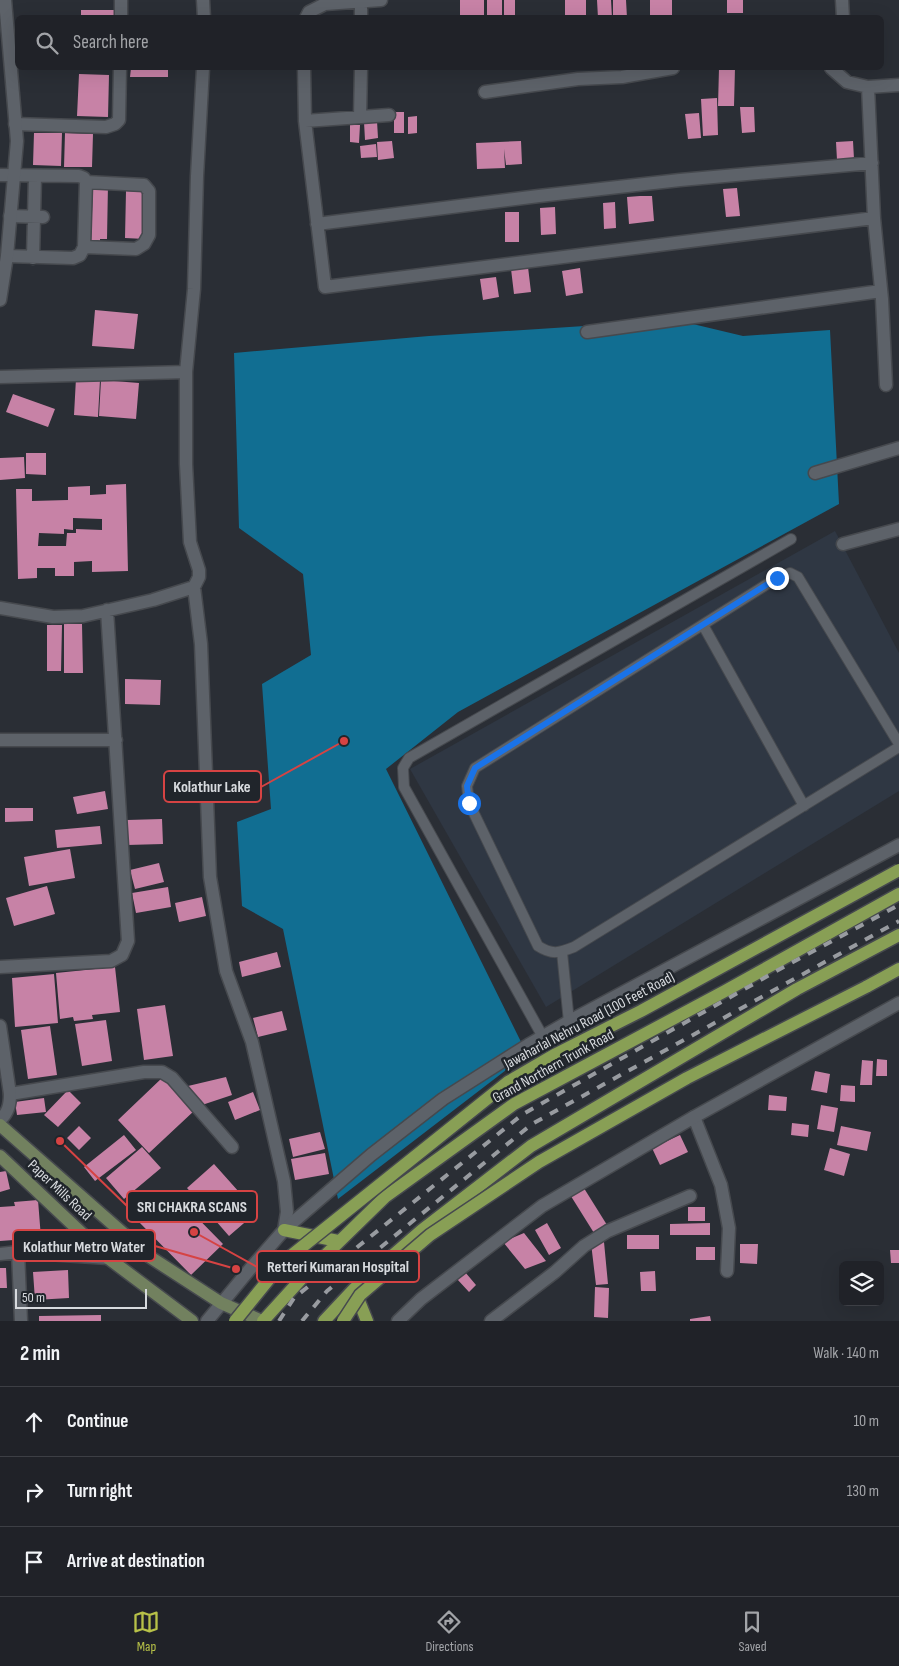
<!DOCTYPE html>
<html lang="en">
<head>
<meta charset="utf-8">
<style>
	:root { --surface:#202228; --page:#2d2f34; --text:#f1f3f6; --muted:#a2a4a8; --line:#3d3f45; --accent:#b7c148 }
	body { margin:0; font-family:"Sofia Sans Condensed",sans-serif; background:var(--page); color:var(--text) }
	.controls { position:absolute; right:15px; bottom:15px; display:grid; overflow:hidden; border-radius:8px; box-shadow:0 5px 20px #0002 }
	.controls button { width:45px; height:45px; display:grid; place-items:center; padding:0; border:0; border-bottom:1px solid var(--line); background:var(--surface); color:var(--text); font:25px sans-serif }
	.scale { position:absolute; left:15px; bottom:12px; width:132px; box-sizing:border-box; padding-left:5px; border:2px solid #d7dade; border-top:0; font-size:14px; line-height:18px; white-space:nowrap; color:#d7dade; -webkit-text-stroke:4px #20252b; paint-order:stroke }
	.stop { position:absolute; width:15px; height:15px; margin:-11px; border:4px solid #1a73e8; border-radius:50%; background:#fff }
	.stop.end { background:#1a73e8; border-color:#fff; box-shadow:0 1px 5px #0008 }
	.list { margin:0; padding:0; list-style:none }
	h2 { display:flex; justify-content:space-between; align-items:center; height:65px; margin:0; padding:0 20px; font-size:21px }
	h2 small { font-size:16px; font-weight:400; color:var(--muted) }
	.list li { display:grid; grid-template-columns:32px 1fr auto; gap:15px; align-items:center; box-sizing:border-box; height:70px; padding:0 20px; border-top:1px solid var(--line) }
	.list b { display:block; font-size:19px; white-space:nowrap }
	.list em { font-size:16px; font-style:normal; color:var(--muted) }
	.icon { flex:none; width:28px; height:28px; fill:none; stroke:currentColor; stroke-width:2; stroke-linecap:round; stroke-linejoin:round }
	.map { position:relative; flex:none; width:899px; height:1321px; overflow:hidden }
	.search { position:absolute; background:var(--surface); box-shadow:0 5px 20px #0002; left:15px; right:15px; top:15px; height:55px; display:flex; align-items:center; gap:12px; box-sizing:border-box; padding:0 18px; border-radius:8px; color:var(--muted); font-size:19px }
	.sheet { height:275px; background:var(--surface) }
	nav { display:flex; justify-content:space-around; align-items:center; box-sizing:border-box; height:70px; border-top:1px solid var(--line); background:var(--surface); font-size:14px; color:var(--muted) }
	nav a { display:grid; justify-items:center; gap:2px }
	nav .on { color:var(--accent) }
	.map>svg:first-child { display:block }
	.built { fill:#2f3743 }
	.water { fill:#116e92 }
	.building { fill:#c782a6; fill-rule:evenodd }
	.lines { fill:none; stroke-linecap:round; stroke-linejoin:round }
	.service-casing { stroke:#46494e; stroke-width:12 }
	.minor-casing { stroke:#46494e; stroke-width:15 }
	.tertiary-casing { stroke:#46494e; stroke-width:15 }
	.secondary-casing { stroke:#46494e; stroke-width:15 }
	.primary-casing { stroke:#46494e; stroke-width:15 }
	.service { stroke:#5d6269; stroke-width:10 }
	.minor { stroke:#5d6269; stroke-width:12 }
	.tertiary { stroke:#5d6269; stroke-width:12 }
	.secondary { stroke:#72815f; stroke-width:12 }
	.primary { stroke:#889f55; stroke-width:12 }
	.rail { stroke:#989ba0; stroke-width:4; stroke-dasharray:9 9; stroke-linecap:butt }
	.primary-bridge-casing { stroke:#46494e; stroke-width:15; stroke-linecap:butt }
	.primary-bridge { stroke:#889f55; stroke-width:12 }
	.route { stroke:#1a73e8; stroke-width:6 }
	.labels { text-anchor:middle; stroke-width:5; stroke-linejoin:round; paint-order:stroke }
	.street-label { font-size:15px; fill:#d7dade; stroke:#20252b }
	.leader { fill:none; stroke:#d64343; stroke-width:2 }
	.callout-dot { fill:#d64343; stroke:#20252b; stroke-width:2 }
	.callout { fill:#20252b; stroke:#d64343; stroke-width:2 }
	.callout-label { font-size:16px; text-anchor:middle; font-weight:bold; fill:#d7dade }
</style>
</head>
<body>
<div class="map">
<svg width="899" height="1321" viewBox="0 0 899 1321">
	<rect width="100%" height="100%" fill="#2a2e35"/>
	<path class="built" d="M 835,531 L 899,653 L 899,791 L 546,1007 L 410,769 Z"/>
	<path class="water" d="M 676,320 L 743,336 L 830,330 L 839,504 L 458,712 L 386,769 L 527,1054 L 338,1199 L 283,929 L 242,906 L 237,822 L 271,809 L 262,684 L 311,655 L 303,574 L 239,528 L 234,353 L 429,336 Z"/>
	<path class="building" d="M 460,0 L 484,0 L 484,18 L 460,18 Z
		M 487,0 L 502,0 L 502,18 L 487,18 Z
		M 504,0 L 515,0 L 515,18 L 504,18 Z
		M 565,0 L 586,0 L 586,18 L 565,18 Z
		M 597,0 L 611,0 L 612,18 L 598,18 Z
		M 613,0 L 626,0 L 627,18 L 613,18 Z
		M 650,0 L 672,0 L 672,18 L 650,18 Z
		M 727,0 L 743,0 L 743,13 L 727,13 Z
		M 81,10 L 114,10 L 114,18 L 81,18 Z
		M 131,68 L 168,68 L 168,77 L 130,77 Z
		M 719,68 L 735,68 L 734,106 L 718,106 Z
		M 79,74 L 109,75 L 108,117 L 77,116 Z
		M 717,98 L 718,135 L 703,136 L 701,99 Z
		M 740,107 L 754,107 L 755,132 L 742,133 Z
		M 394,112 L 404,112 L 404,133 L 394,133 Z
		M 699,113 L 701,138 L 688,139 L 685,114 Z
		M 417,116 L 417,133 L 408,134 L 408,117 Z
		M 377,121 L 378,138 L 365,140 L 364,122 Z
		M 350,125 L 360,125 L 359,143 L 350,142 Z
		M 34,133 L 62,133 L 61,166 L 33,165 Z
		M 65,133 L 93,134 L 92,167 L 64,167 Z
		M 392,141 L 394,158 L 378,160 L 377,142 Z
		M 521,141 L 522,164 L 506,165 L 504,149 L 505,168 L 477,169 L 476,143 Z
		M 853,141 L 854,159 L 837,160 L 836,142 Z
		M 376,144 L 377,157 L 361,158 L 360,146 Z
		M 93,184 L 108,184 L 107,239 L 100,239 L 100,242 L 91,242 Z
		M 737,188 L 740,216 L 726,217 L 723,189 Z
		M 126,191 L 146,192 L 145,239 L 125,238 Z
		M 640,196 L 652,196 L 654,221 L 629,224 L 627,197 Z
		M 615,202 L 616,228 L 604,229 L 603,203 Z
		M 555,207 L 556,234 L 541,235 L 540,208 Z
		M 505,212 L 519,212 L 519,242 L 505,242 Z
		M 528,267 L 531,292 L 514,294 L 511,269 Z
		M 580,268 L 583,293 L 566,296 L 562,271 Z
		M 496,277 L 499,297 L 483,300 L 480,279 Z
		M 95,310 L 138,314 L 134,349 L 92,346 Z
		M 76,378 L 100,380 L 98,417 L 74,415 Z
		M 101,380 L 139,383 L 136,419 L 99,416 Z
		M 13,394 L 55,409 L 48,427 L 6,412 Z
		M 26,453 L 46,453 L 46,475 L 26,474 Z
		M 24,457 L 25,478 L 0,480 L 0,458 Z
		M 126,484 L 128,571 L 92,572 L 92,561 L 74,562 L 74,576 L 55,576 L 55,568 L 37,568 L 37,578 L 18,579 L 16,489 L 32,489 L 32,501 L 68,500 L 68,487 L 90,486 L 90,495 L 106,494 L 106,485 ZM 73,518 L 102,519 L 102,530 L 76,529 L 76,533 L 67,533 L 66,546 L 38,546 L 39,533 L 64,534 L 64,529 L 73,530 Z
		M 64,624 L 82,624 L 83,673 L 64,673 Z
		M 47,625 L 62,625 L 61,671 L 47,671 Z
		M 125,679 L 161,680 L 160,705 L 125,704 Z
		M 105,791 L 108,809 L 77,814 L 73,797 Z
		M 5,808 L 33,808 L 33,821 L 5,822 Z
		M 162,819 L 163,844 L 127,845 L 127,820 Z
		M 100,826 L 102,844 L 57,848 L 55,830 Z
		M 70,849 L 75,878 L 29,886 L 24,857 Z
		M 159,863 L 164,882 L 135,889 L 130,870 Z
		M 47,886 L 55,914 L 14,926 L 6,898 Z
		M 168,887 L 171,907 L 136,913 L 132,893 Z
		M 202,897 L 206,916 L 179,922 L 175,903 Z
		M 277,952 L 281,967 L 242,977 L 239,962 Z
		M 115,967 L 120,1012 L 92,1015 L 93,1019 L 74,1021 L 73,1017 L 60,1019 L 56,973 Z
		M 54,974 L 58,1023 L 15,1027 L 12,978 Z
		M 165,1005 L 173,1056 L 144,1060 L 137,1009 Z
		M 282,1011 L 287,1030 L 258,1037 L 253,1018 Z
		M 106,1020 L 112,1061 L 82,1066 L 75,1024 Z
		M 50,1026 L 57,1075 L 28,1079 L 21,1030 Z
		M 877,1059 L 887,1060 L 887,1076 L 876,1076 Z
		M 862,1060 L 873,1061 L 872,1085 L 860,1085 Z
		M 815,1071 L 830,1074 L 827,1093 L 811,1090 Z
		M 163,1077 L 195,1110 L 149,1153 L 118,1120 Z
		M 226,1077 L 232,1095 L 202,1105 L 188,1086 Z
		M 841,1085 L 855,1086 L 855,1102 L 840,1101 Z
		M 68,1090 L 81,1103 L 58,1127 L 44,1115 Z
		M 253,1092 L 260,1110 L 235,1120 L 228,1102 Z
		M 769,1095 L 787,1097 L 786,1111 L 768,1110 Z
		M 44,1098 L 46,1112 L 17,1115 L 15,1102 Z
		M 821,1105 L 838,1108 L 834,1132 L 817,1129 Z
		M 792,1123 L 809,1125 L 808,1137 L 791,1135 Z
		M 79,1126 L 91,1138 L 79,1150 L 67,1138 Z
		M 841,1126 L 871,1132 L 867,1151 L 837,1145 Z
		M 320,1132 L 325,1149 L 293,1157 L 289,1139 Z
		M 124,1135 L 136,1150 L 95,1181 L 84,1167 Z
		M 680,1135 L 688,1152 L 660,1165 L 652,1148 Z
		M 142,1147 L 161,1168 L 124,1199 L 106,1178 Z
		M 830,1148 L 850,1154 L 844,1176 L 824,1170 Z
		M 325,1153 L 329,1174 L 295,1180 L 291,1159 Z
		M 214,1164 L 257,1212 L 229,1236 L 187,1188 Z
		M 6,1171 L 10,1189 L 0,1192 L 0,1172 Z
		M 582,1185 L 607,1225 L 594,1233 L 569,1193 Z
		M 170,1190 L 223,1244 L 191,1275 L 138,1221 Z
		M 38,1200 L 41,1238 L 0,1241 L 0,1207 L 15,1206 L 14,1202 Z
		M 688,1207 L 705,1207 L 705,1221 L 688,1221 Z
		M 547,1223 L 561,1248 L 549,1255 L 535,1230 Z
		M 710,1223 L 710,1235 L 670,1235 L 670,1224 Z
		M 524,1233 L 546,1261 L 525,1269 L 503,1242 Z
		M 627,1235 L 659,1235 L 659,1249 L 627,1249 Z
		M 604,1242 L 608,1284 L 596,1285 L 591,1243 Z
		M 740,1244 L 758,1244 L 757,1264 L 740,1263 Z
		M 696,1247 L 715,1247 L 715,1260 L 696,1260 Z
		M 890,1250 L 899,1250 L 899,1263 L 891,1263 Z
		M 0,1268 L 6,1268 L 7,1288 L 0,1288 Z
		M 68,1270 L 69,1298 L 35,1300 L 33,1272 Z
		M 655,1271 L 656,1291 L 641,1291 L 640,1272 Z
		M 465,1272 L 476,1285 L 469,1292 L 457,1279 Z
		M 595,1287 L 609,1288 L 608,1318 L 594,1317 Z
		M 101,1315 L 101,1321 L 39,1321 L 39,1316 Z
		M 710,1316 L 711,1321 L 690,1321 L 690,1319 Z"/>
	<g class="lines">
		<defs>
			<path id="service" d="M 703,625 L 804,806
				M 899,744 L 798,577 L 790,573 L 777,578 L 475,768 L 467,786 L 469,803 L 538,946 C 552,955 559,953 574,947 L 899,747
				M 562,952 L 569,1022
				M 543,1037 L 404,787 L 403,768 L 409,758 L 791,539"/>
			<path id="minor" d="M 203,0 L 204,18
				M 842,0 L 843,18
				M 121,18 L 121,0
				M 306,18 L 309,12 L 325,4 L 381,0
				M 361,18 L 361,1
				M 304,68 L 305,121 L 325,287 L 874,218
				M 831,68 L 847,82 L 868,87 L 899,85
				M 868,87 L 874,218 L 882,299 L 886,385
				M 485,92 L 578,79 L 622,77 L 673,68
				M 360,117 L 361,68
				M 305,121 L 389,115
				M 15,124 L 106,127 L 115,124 L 119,120 L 120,68
				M 0,175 L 79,176 L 84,178 L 86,182 L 84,247 L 80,255 L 73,258 L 7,256
				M 10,216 L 43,217
				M 317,224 L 539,196 L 680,180 L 872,163
				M 84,247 L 136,249 L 144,244 L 149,235 L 149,191 L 144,185 L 86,182
				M 33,258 L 35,176
				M 587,332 L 881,291
				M 0,377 L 186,372
				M 815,473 L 899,448
				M 843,544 L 899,529
				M 194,587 L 201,644 L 210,877 L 226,971 L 252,1042 L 284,1181 L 287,1212 L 284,1230
				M 0,608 L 53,617 L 83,616 L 153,600 L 194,587 L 199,577 L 199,570 L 190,542 L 186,464 L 186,372 L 194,289 L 197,176 L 203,68
				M 0,740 L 116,740
				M 0,967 L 111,961 L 122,955 L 128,941 L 107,610
				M 10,1094 L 144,1072 L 162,1072 L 172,1078 L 232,1147
				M 694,1117 L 721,1185 L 729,1228 L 727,1271
				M 18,1252 L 21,1321
				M 0,1254 L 18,1252 L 108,1258
				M 491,1321 L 555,1272 L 584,1246 L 608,1231 L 690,1196"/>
			<path id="tertiary" d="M 0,300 L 7,256 L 17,141 L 5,0
				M 0,1026 L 10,1094 C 10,1105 8,1113 0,1120
				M 207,1321 L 250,1269 L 284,1230 L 371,1155 L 443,1099 L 528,1045 L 575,1018 L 899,845
				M 398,1321 L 421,1299 L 542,1206 L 694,1117 L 899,1003"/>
			<path id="secondary" d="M 0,1125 L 150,1257 L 221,1303 L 262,1321
				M 0,1156 L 108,1258 L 192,1321"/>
			<path id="primary" d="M 866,987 L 899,969
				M 284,1230 L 338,1241
				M 355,1291 L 367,1321
				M 263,1321 L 303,1277 L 385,1197 L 514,1104 L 725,991 L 899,894
				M 324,1321 L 354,1289 L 422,1230 L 531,1146 L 797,989 L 899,935"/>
		</defs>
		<use href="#service" class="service-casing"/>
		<use href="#minor" class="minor-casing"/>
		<use href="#tertiary" class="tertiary-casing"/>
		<use href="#secondary" class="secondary-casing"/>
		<use href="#primary" class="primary-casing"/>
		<use href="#service" class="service"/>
		<use href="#minor" class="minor"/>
		<use href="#tertiary" class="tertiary"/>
		<use href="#secondary" class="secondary"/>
		<use href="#primary" class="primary"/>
		<path class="rail" d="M 279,1321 L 294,1298 L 523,1114 L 780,969 L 899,905
			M 302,1321 L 327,1291 L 532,1124 L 899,921"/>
		<defs>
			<path id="primary-bridge" d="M 235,1321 L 282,1263 L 508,1082 L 556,1054 L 641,1011 L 899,870
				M 343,1321 L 360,1295 L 430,1235 L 539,1162 L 687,1078 L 866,987"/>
		</defs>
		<use href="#primary-bridge" class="primary-bridge-casing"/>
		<use href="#primary-bridge" class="primary-bridge"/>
	</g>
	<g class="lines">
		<path class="route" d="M 469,803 L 467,786 L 475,768 L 777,578"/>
	</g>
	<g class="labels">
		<g class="street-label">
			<text transform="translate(589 1020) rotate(-28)" y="5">Jawaharlal Nehru Road (100 Feet Road)</text>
			<text transform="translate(553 1066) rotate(-29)" y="5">Grand Northern Trunk Road</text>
			<text transform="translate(60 1190) rotate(43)" y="5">Paper Mills Road</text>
		</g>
	</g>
	<path class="leader" d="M344 741L261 787M60 1141L127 1206M236 1269L155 1246M194 1232L257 1267"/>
	<g class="callout-dot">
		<circle cx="344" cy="741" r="5"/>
		<circle cx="60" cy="1141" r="5"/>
		<circle cx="236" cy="1269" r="5"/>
		<circle cx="194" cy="1232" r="5"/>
	</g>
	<g class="callout">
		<rect x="164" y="771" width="97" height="31" rx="5"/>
		<rect x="127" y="1191" width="130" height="31" rx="5"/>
		<rect x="13" y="1230" width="142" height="31" rx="5"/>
		<rect x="257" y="1251" width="162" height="31" rx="5"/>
	</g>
	<g class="callout-label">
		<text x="212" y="792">Kolathur Lake</text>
		<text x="192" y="1212">SRI CHAKRA SCANS</text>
		<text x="84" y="1252">Kolathur Metro Water</text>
		<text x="338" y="1272">Retteri Kumaran Hospital</text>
	</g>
</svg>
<div class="controls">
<button><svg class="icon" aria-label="layers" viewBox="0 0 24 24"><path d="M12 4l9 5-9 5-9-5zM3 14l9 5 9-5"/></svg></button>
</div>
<div class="scale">50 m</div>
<div class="stop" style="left:469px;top:803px"></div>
<div class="stop end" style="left:777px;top:578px"></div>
<div class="search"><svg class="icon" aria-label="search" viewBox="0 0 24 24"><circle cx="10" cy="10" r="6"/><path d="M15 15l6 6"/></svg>Search here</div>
</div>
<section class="sheet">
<h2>2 min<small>Walk · 140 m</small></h2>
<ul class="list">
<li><svg class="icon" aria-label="ahead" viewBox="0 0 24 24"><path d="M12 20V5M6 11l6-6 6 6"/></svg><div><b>Continue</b></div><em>10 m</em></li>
<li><svg class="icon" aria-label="right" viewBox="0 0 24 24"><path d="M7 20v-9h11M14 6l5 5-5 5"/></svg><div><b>Turn right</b></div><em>130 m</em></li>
<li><svg class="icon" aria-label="arrive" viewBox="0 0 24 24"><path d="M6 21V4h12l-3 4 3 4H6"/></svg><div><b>Arrive at destination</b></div></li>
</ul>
</section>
<nav>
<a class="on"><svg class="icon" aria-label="map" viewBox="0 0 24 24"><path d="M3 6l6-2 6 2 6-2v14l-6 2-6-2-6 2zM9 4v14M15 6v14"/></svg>Map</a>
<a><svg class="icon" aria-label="directions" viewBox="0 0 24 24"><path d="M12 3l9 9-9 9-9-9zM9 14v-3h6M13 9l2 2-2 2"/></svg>Directions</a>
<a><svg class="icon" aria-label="saved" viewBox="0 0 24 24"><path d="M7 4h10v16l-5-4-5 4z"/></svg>Saved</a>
</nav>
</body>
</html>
